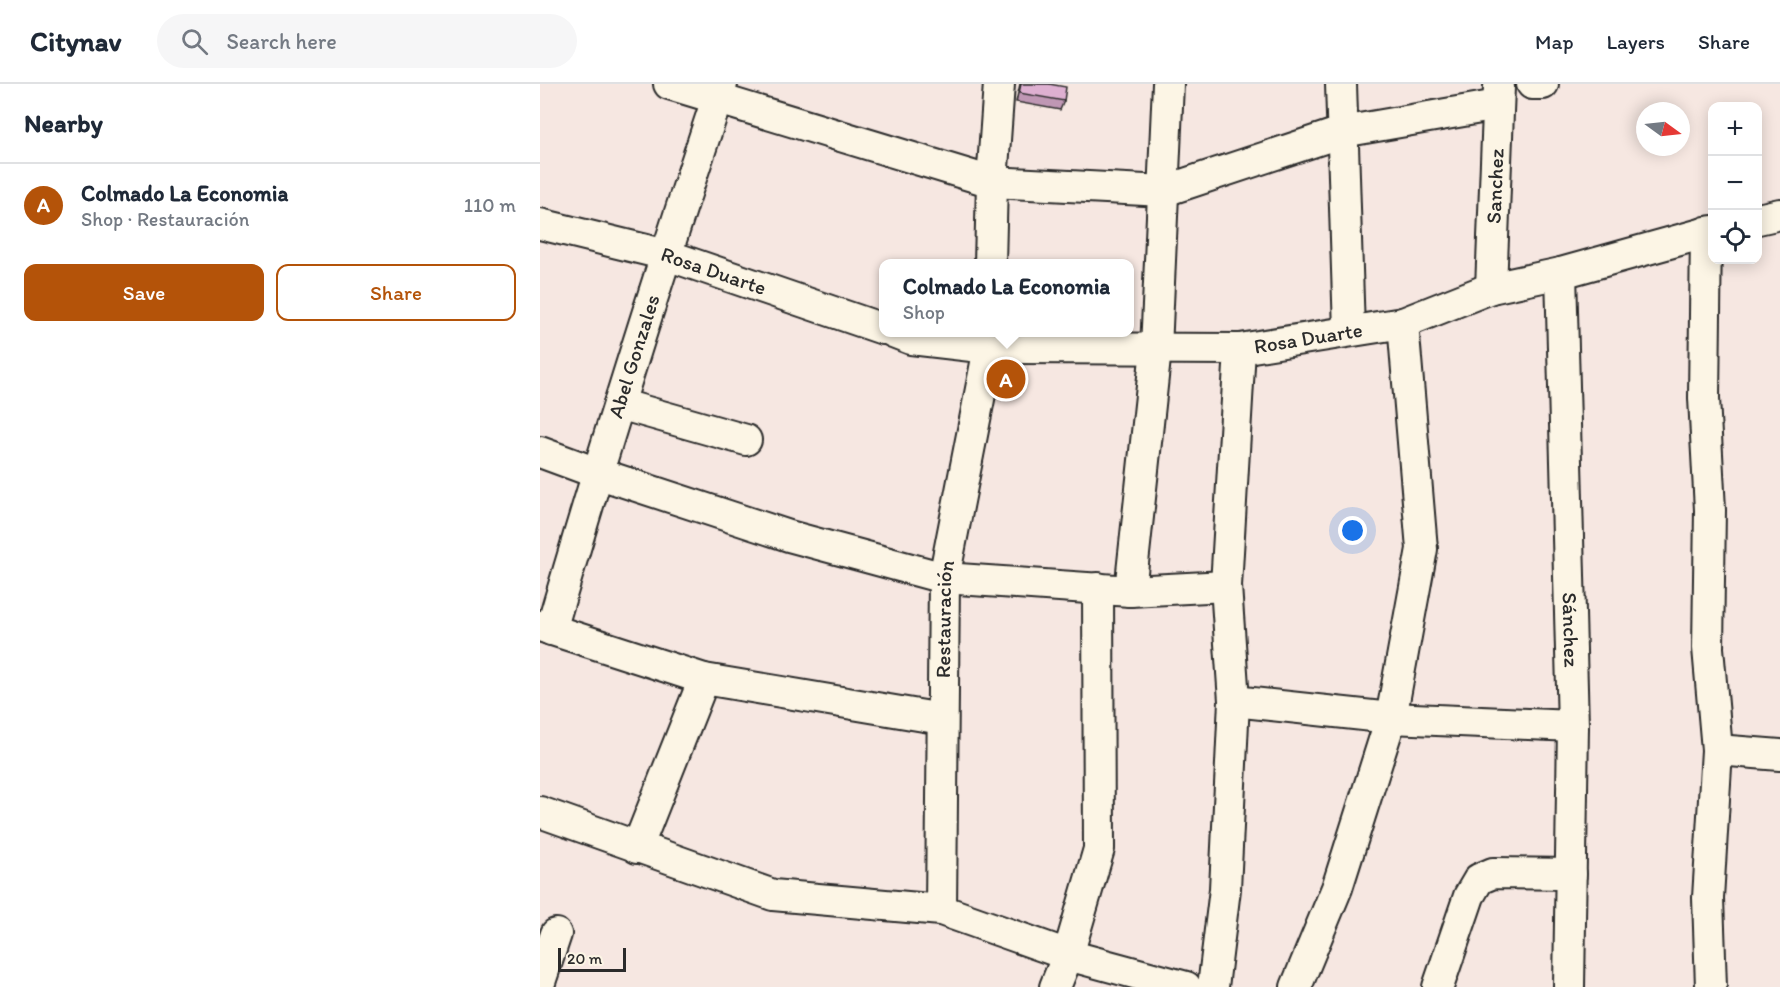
<!DOCTYPE html>
<html lang="en">
<head>
<meta charset="utf-8">
<style>
	:root { --surface:#fff; --page:#f6f6f7; --text:#1f2937; --muted:#747a83; --line:#e0e1e3; --accent:#b45309 }
	body { margin:0; font-family:Itim,sans-serif; background:var(--page); color:var(--text) }
	.controls { position:absolute; right:18px; top:18px; display:grid; overflow:hidden; border-radius:12px; box-shadow:0 3px 15px #0003 }
	.controls button { width:54px; height:54px; display:grid; place-items:center; padding:0; border:0; border-bottom:2px solid var(--line); background:var(--surface); color:var(--text); font:30px sans-serif }
	.compass { position:absolute; left:1096px; top:18px; width:54px; height:54px; border-radius:50%; background:var(--surface); box-shadow:0 3px 15px #0003; rotate:105deg }
	.scale { position:absolute; left:18px; bottom:15px; width:68px; box-sizing:border-box; padding-left:6px; border:3px solid #2b2b2b; border-top:0; font-size:16px; line-height:21px; white-space:nowrap; color:#2b2b2b; -webkit-text-stroke:4px #fcf5e5; paint-order:stroke }
	.you { position:absolute; left:813px; top:447px; width:21px; height:21px; margin:-15px; border:4px solid #fff; border-radius:50%; background:#1a73e8; box-shadow:0 0 0 9px #1a73e833 }
	.badge { display:grid; place-items:center; width:39px; height:39px; border-radius:50%; background:var(--accent); color:#fff; font-size:20px; font-weight:700 }
	.pin { position:absolute; translate:-50% -50%; border:3px solid #fff; box-shadow:0 2px 6px #0006 }
	.popup { position:absolute; left:339px; top:175px; width:255px; height:78px; box-sizing:border-box; display:grid; place-content:center; border-radius:12px; background:var(--surface); filter:drop-shadow(0 2px 4px #0005); font-size:20px; white-space:nowrap; color:var(--muted) }
	.popup b { font-size:22px; color:var(--text) }
	.popup::after { content:''; position:absolute; left:50%; top:100%; margin-left:-12px; border:12px solid transparent; border-top-color:var(--surface) }
	.list { margin:0; padding:0; list-style:none }
	h2 { display:flex; justify-content:space-between; align-items:center; height:78px; margin:0; padding:0 24px; font-size:26px }
	h2 small { font-size:20px; font-weight:400; color:var(--muted) }
	.list li { display:grid; grid-template-columns:39px 1fr auto; gap:18px; align-items:center; box-sizing:border-box; height:84px; padding:0 24px; border-top:2px solid var(--line) }
	.list b { display:block; font-size:22px; white-space:nowrap }
	.list p { margin:0; font-size:20px; white-space:nowrap; color:var(--muted) }
	.list em { font-size:20px; font-style:normal; color:var(--muted) }
	.actions { display:flex; gap:12px; padding:18px 24px }
	.actions a { flex:1; padding:14px 0; border:2px solid var(--accent); border-radius:12px; text-align:center; font-size:21px; color:var(--accent) }
	.actions .main { background:var(--accent); color:#fff }
	.icon { flex:none; width:33px; height:33px; fill:none; stroke:currentColor; stroke-width:2; stroke-linecap:round; stroke-linejoin:round }
	.map { position:relative; flex:none; width:1240px; height:903px; overflow:hidden }
	header { display:flex; align-items:center; gap:36px; box-sizing:border-box; height:84px; padding:0 30px; background:var(--surface); border-bottom:2px solid var(--line) }
	header strong { font-size:28px }
	nav { display:flex; gap:33px; margin-inline-start:auto; font-size:21px }
	.search { width:420px; height:54px; background:var(--page); display:flex; align-items:center; gap:15px; box-sizing:border-box; padding:0 21px; border-radius:33px; color:var(--muted); font-size:22px }
	main { display:flex }
	aside { flex:1; background:var(--surface) }
	.map>svg:first-child { display:block }
	.lines { fill:none; stroke-linecap:round; stroke-linejoin:round }
	.minor-casing { stroke:#2b2b2b; stroke-width:34 }
	.minor { stroke:#fcf5e5; stroke-width:30 }
	.wall { fill:#bf97b4; stroke:#2b2b2b; stroke-width:1.5 }
	.shaded-wall { fill:#9b7b92; stroke:#2b2b2b; stroke-width:1.5 }
	.building { fill:#deb0d1; stroke:#2b2b2b; stroke-width:1.5 }
	.labels { text-anchor:middle; stroke-width:4.5; stroke-linejoin:round; paint-order:stroke }
	.street-label { font-size:21px; fill:#2b2b2b; stroke:#fcf5e5 }
</style>
</head>
<body>
<header>
<strong>Citynav</strong>
<div class="search"><svg class="icon" aria-label="search" viewBox="0 0 24 24"><circle cx="10" cy="10" r="6"/><path d="M15 15l6 6"/></svg>Search here</div>
<nav><a>Map</a><a>Layers</a><a>Share</a></nav>
</header>
<main>
<aside>
<h2>Nearby<small></small></h2>
<ul class="list">
<li><span class="badge">A</span><div><b>Colmado La Economia</b><p>Shop · Restauración</p></div><em>110 m</em></li>
</ul>
<div class="actions"><a class="main">Save</a><a>Share</a></div>
</aside>
<div class="map">
<svg width="1240" height="903" viewBox="0 0 1240 903">
	<rect width="100%" height="100%" fill="#f6e7e1"/>
	<filter id="ink" filterUnits="userSpaceOnUse"><feTurbulence type="fractalNoise" baseFrequency=".0167" numOctaves="2"/><feDisplacementMap in="SourceGraphic" scale="12" xChannelSelector="R" yChannelSelector="G"/><feConvolveMatrix kernelMatrix="1 2 1 2 8 2 1 2 1" color-interpolation-filters="sRGB"/></filter>
	<g filter="url(#ink)">
		<g class="lines">
			<defs>
				<g id="minor">
					<path d="M 129,0 L 452,98 L 624,107 L 802,48 L 958,21"/>
					<path d="M 801,0 L 809,247"/>
					<path d="M 992,0 L 1003,0"/>
					<path d="M 1218,135 L 1240,130"/>
					<path id="s1" d="M 0,140 L 127,171 L 343,245"/>
					<path d="M 1166,148 L 1164,314 L 1170,426 L 1168,564 L 1177,666 L 1168,814 L 1171,903"/>
					<path d="M 450,180 L 452,98 L 459,0"/>
					<path id="s2" d="M 1021,189 L 1033,642 L 1029,903"/>
					<path id="s3" d="M 951,204 L 959,3"/>
					<path id="s4" d="M 353,248 L 371,255 L 449,264 L 700,265 L 863,239 L 951,204 L 1021,189 L 1172,147"/>
					<path d="M 79,320 L 206,356"/>
					<path d="M 0,368 L 57,389 L 249,452 L 404,494 L 590,507 L 686,502"/>
					<path d="M 590,507 L 616,265 L 628,0"/>
					<path d="M 0,542 L 164,595 L 402,635"/>
					<path id="s5" d="M 11,546 C 64,363 122,181 182,0"/>
					<path d="M 694,617 L 851,634 L 1033,642"/>
					<path d="M 1177,666 L 1240,671"/>
					<path d="M 0,728 L 233,811 L 401,826 L 528,871 L 646,903"/>
					<path d="M 97,764 L 164,595"/>
					<path id="s6" d="M 401,826 L 404,494 L 449,264 L 449,248"/>
					<path d="M 0,898 L 16,850"/>
					<path d="M 515,903 L 528,871 L 559,765 L 558,504"/>
					<path d="M 673,903 L 685,805 L 694,617 L 686,502 L 700,265"/>
					<path d="M 756,903 L 797,804 L 851,634 L 882,465 L 863,239"/>
					<path d="M 898,903 L 929,812 L 939,795 L 953,789 L 1031,790"/>
				</g>
			</defs>
			<use href="#minor" class="minor-casing"/>
			<use href="#minor" class="minor"/>
		</g>
		<path class="wall" d="M 480,0 L 509,0 L 524,17 L 520,26 L 476,18 Z
			M 460,277 L 474,309 L 458,309 L 458,281 Z"/>
		<path class="shaded-wall" d="M 459,304 L 475,304 L 474,309 L 458,309 Z"/>
		<path class="building" d="M 481,0 L 509,0 L 526,3 L 524,17 L 479,9 Z
			M 460,277 L 476,277 L 475,304 L 459,304 Z"/>
	</g>
	<g class="labels">
		<g class="street-label">
			<text dy="7" stroke="none"><textPath href="#s3" startOffset="102">Sanchez</textPath></text>
			<text dy="7" stroke="none"><textPath href="#s1" startOffset="180">Rosa Duarte</textPath></text>
			<text dy="7" stroke="none"><textPath href="#s4" startOffset="418">Rosa Duarte</textPath></text>
			<text dy="7" stroke="none"><textPath href="#s5" startOffset="286">Abel Gonzales</textPath></text>
			<text dy="7" stroke="none"><textPath href="#s6" startOffset="291">Restauración</textPath></text>
			<text dy="7" stroke="none"><textPath href="#s2" startOffset="357">Sánchez</textPath></text>
		</g>
	</g>
</svg>
<div class="controls">
<button>+</button>
<button>−</button>
<button><svg class="icon" aria-label="locate" viewBox="0 0 24 24"><circle cx="12" cy="12" r="6"/><path d="M12 2v4M12 18v4M2 12h4M18 12h4"/></svg></button>
</div>
<svg class="compass" viewBox="-18 -18 36 36"><path d="M0-13l5 13h-10z" fill="#e53935"/><path d="M0 13l5-13h-10z" fill="#747a83"/></svg>
<div class="scale">20 m</div>
<div class="you"></div>
<div class="pin badge" style="left:466px;top:295px">A</div>
<div class="popup"><b>Colmado La Economia</b>Shop</div>
</div>
</main>
</body>
</html>
